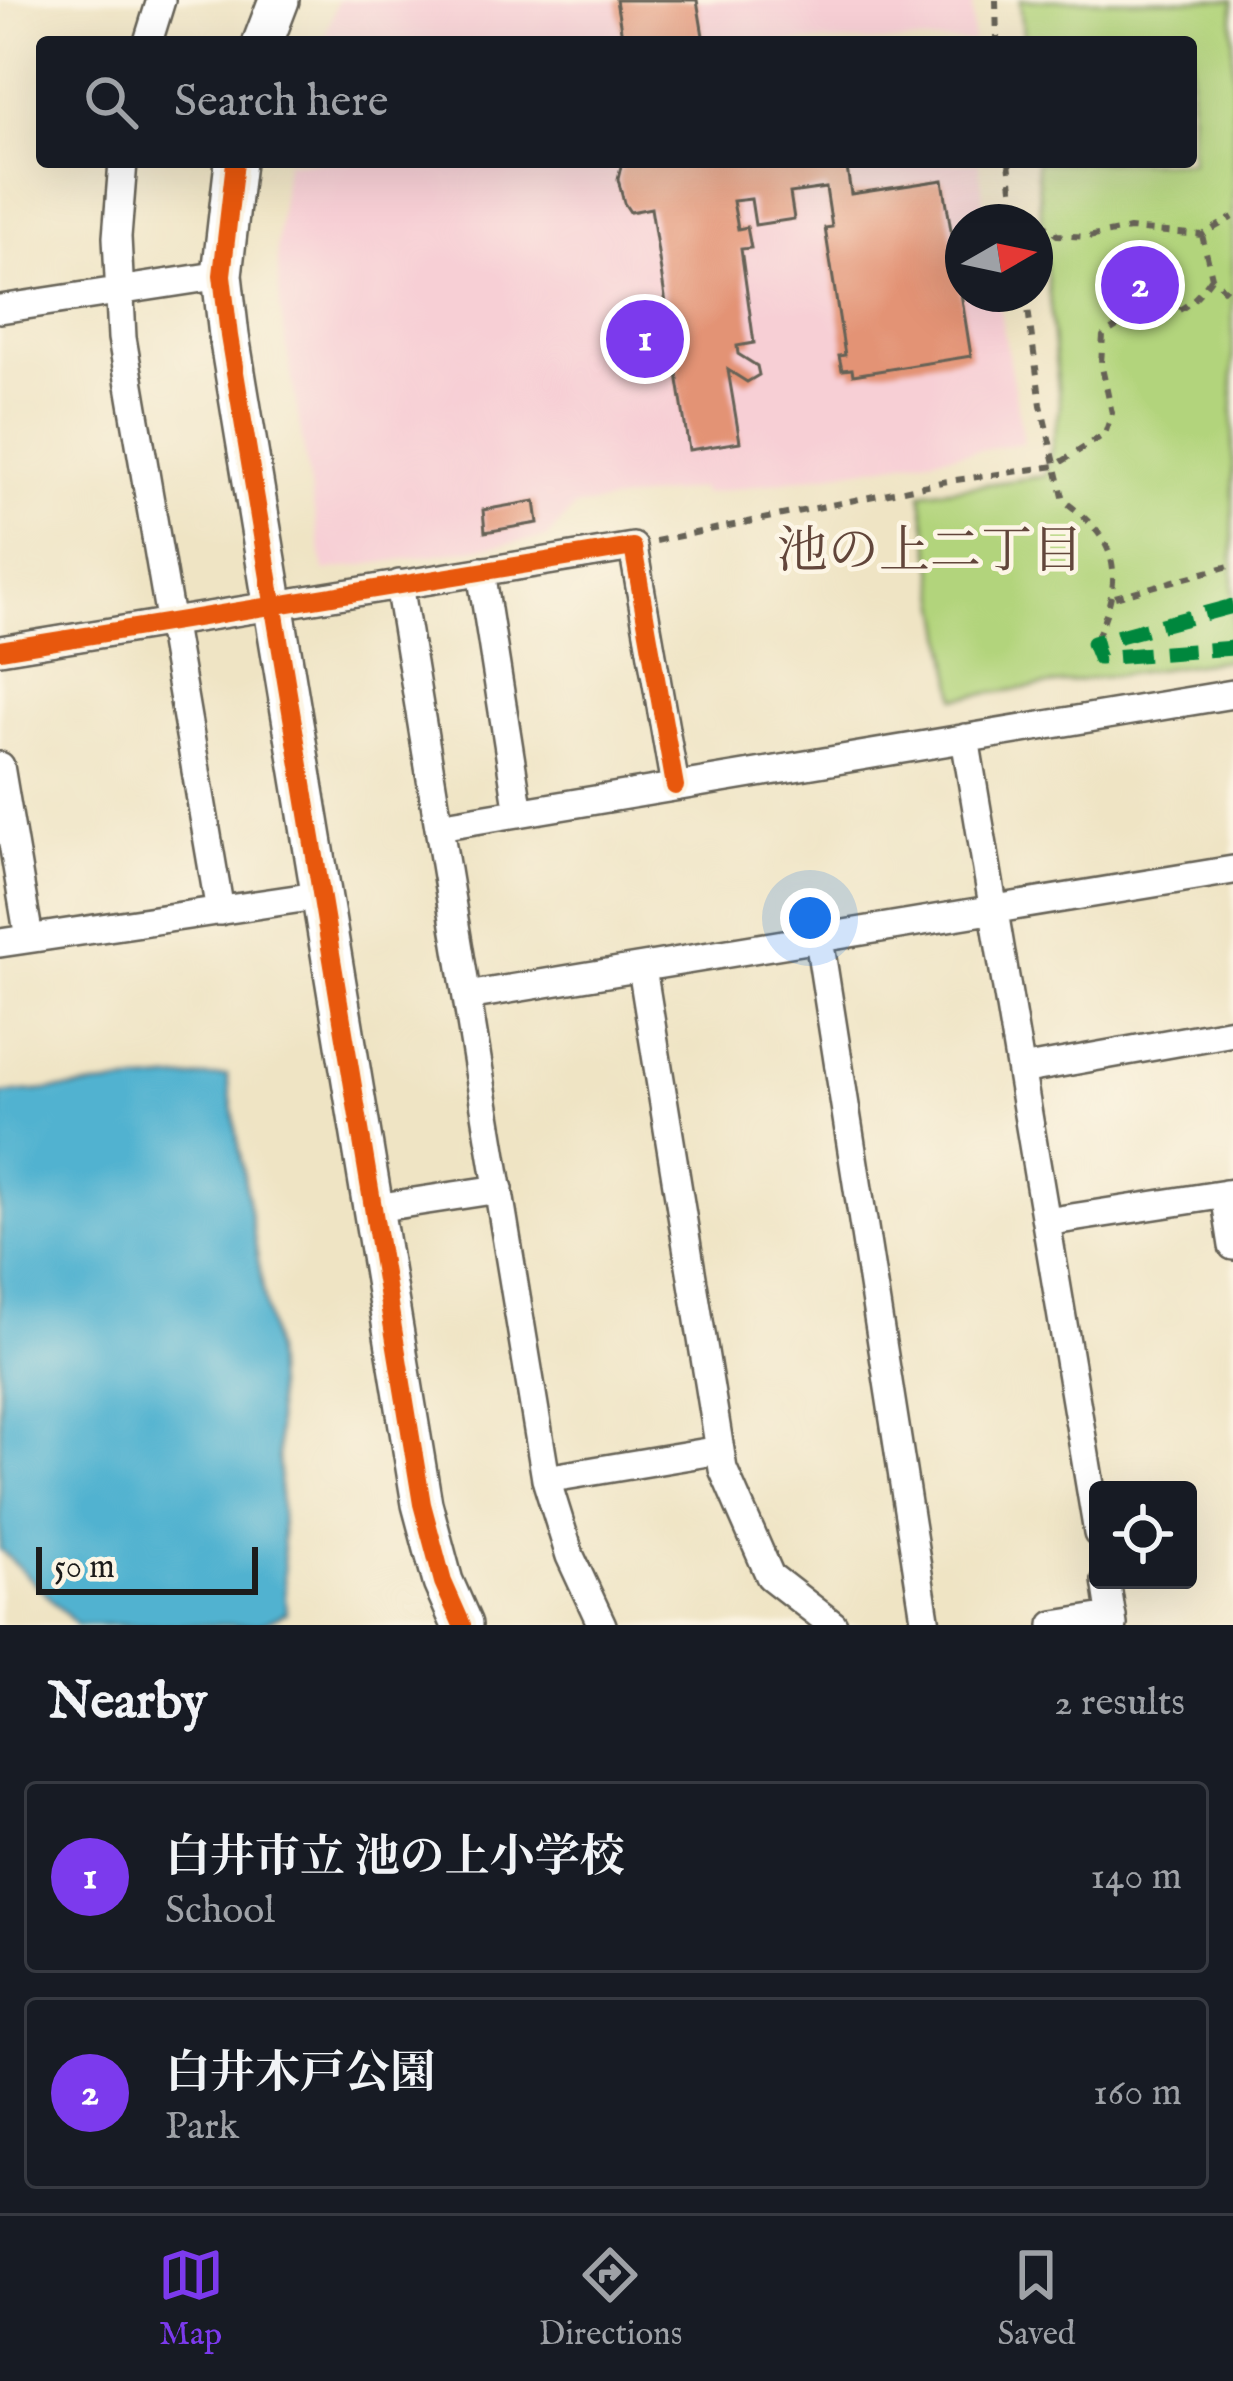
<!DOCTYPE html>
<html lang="en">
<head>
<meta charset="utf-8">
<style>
	:root { --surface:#171b24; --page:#20242c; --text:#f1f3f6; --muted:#9ea1a6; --line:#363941; --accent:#7c3aed }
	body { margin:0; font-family:"IM FELL English","Noto Serif JP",serif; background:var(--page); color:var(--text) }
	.controls { position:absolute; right:36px; bottom:36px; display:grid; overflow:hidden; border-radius:12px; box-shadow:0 12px 48px #0002 }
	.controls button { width:108px; height:108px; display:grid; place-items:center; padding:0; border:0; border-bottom:3px solid var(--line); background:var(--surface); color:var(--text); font:60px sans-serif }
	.compass { position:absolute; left:945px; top:204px; width:108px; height:108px; border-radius:50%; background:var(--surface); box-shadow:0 12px 48px #0002; rotate:81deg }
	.scale { position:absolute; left:36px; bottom:30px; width:222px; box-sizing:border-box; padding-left:12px; border:6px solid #1c1c1c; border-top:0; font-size:33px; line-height:42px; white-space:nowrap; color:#1c1c1c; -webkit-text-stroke:9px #fcf5e5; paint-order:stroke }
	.you { position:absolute; left:810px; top:918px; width:42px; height:42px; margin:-30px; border:9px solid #fff; border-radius:50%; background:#1a73e8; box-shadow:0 0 0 18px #1a73e833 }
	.badge { display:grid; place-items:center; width:78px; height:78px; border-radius:50%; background:var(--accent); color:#fff; font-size:39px; font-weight:700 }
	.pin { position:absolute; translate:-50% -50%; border:6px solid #fff; box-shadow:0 3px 12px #0006 }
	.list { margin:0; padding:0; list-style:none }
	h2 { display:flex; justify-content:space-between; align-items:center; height:156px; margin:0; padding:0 48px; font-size:51px }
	h2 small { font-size:39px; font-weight:400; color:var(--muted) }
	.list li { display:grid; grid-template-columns:78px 1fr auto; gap:36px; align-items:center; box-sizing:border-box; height:192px; margin:0 24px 24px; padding:0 24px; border:3px solid var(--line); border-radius:12px }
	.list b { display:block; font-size:45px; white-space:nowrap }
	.list p { margin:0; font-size:39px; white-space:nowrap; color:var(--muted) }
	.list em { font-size:39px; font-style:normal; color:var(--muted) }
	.icon { flex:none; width:66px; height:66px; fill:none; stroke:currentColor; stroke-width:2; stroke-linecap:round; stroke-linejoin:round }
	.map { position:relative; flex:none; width:1233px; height:1625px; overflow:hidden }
	.search { position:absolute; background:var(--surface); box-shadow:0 12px 48px #0002; left:36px; right:36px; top:36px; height:132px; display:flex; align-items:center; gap:30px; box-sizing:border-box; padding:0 42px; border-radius:12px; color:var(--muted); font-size:45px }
	.sheet { height:588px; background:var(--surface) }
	nav { display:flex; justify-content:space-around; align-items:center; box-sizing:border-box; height:168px; border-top:3px solid var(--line); background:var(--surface); font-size:33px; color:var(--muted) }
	nav a { display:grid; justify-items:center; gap:6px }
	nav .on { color:var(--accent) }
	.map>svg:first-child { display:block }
	.built { fill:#f7cfd5 }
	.green { fill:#b2d47c; stroke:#67784c; stroke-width:3 }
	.water { fill:#51b2d0; stroke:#366776; stroke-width:3 }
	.building { fill:#e39375 }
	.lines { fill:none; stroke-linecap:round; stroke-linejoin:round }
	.street-casing { stroke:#666257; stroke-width:32 }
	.secondary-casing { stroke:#666257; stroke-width:44 }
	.path { stroke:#666257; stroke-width:6; stroke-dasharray:9 9; stroke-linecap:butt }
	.street { stroke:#fff; stroke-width:27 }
	.secondary { stroke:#fff; stroke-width:39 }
	.quiet { stroke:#00873e; stroke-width:15; stroke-dasharray:30 15; stroke-linecap:butt }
	.cycleway-casing { stroke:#fcf5e5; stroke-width:26 }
	.cycleway { stroke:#e8590c; stroke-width:18 }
	.labels { text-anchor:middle; stroke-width:9; stroke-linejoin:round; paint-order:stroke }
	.neighbourhood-label { font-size:51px; fill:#62463b; stroke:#fcf5e5 }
</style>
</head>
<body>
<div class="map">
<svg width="1233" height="1625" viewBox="0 0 1233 1625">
	<rect width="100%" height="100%" fill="#fcf5e5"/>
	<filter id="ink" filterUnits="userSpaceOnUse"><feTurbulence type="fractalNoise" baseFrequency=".00833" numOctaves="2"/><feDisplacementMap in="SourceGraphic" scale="24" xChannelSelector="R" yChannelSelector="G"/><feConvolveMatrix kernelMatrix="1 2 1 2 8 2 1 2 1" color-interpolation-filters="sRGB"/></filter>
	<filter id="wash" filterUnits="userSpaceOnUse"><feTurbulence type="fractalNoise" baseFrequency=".004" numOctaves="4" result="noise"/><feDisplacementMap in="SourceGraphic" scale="48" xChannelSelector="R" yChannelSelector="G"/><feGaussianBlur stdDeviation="2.7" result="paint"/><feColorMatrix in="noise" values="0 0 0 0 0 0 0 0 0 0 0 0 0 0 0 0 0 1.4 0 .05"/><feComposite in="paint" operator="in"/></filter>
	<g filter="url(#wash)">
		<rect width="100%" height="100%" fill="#efe4c4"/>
		<path class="built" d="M 338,0 L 972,0 L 973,42 L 323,42 Z
			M 286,162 L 979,162 L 986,222 L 963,222 L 963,294 L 997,294 L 1024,443 L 702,494 L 701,488 L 575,507 L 547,538 L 324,571 L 280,308 L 277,247 Z"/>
		<path class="green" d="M 1020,0 L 1233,0 L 1233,659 L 956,698 L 921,493 L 1045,476 L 1060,408 L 1036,162 L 1191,162 L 1191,42 L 1024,42 Z"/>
		<path class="water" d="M 227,1075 L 273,1349 L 286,1613 L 258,1625 L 77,1625 L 0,1549 L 0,1094 Z"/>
		<g id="blocks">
			<path class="building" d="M 616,0 L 697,0 L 704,42 L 623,42 Z
				M 622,162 L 846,162 L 851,194 L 943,180 L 971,356 L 853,375 L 852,369 L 842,370 L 839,356 L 845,355 L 825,228 L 832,227 L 826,188 L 790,193 L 794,219 L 755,225 L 751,199 L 733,201 L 738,229 L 747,227 L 751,248 L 741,249 L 754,343 L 737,346 L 738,354 L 757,366 L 759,375 L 747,382 L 728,370 L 740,442 L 689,450 L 651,208 L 630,212 L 624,203 L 618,179 Z
				M 535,501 L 538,523 L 485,532 L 483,510 Z"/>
		</g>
	</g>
	<g filter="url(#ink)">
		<use href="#blocks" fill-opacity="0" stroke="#666257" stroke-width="3"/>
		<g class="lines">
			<defs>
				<path id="street" d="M 148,42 L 161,0
					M 123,162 L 117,237 L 122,338 L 220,911
					M 0,309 L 222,275
					M 481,571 L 519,813
					M 399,584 L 546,1479 L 570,1556 L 602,1625
					M 0,650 L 633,547 L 675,786
					M 965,738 L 1098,1533
					M 0,766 L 29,938
					M 439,826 L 1233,694
					M 819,939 L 926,1625
					M 0,943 L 323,895
					M 642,968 L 723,1469 L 770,1576 L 833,1625
					M 467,996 L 1233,870
					M 1021,1070 L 1233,1032
					M 1225,1194 L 1233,1246
					M 375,1208 L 499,1189
					M 1046,1222 L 1233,1193
					M 546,1479 L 720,1450
					M 1106,1580 L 1113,1625
					M 1054,1625 L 1112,1616"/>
				<path id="secondary" d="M 263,42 L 279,0
					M 235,162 L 222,275 L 229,336 L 422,1504 L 443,1582 L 462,1625"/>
			</defs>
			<use href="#street" class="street-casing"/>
			<use href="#secondary" class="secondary-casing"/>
			<path class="path" d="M 996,0 L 997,42
				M 1009,162 L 1016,222
				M 1013,198 L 1057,235 L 1088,237 L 1129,229 L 1202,235 L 1233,217
				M 1202,235 L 1212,277 L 1233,298
				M 1026,294 L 1041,405 L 1064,501 C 1123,544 1123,578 1095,642
				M 656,541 L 942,482 L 1055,466 L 1105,434 L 1112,413 L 1101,363 L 1103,336 C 1147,299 1168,341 1212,277
				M 1115,597 L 1233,565"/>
			<use href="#street" class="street"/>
			<use href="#secondary" class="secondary"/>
			<path class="quiet" d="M 1233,606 L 1093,643 L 1099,658 L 1233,648"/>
			<defs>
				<path id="cycleway" d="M 235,162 L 222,275 L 229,336 L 422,1504 L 443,1582 L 462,1625
					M 0,650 L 633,547 L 675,786"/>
			</defs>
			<use href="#cycleway" class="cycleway-casing"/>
			<use href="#cycleway" class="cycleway"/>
		</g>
	</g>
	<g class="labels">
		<g class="neighbourhood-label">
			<text x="930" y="567">池の上二丁目</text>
		</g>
	</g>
</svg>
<div class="controls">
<button><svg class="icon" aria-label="locate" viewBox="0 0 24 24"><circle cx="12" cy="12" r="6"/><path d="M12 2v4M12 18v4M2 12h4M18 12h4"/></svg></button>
</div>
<svg class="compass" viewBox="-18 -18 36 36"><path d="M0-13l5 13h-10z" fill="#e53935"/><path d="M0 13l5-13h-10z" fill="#9ea1a6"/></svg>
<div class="scale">50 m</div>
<div class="you"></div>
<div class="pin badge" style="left:645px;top:339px">1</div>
<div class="pin badge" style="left:1140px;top:285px">2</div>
<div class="search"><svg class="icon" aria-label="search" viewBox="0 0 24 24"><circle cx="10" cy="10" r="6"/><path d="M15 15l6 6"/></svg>Search here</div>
</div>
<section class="sheet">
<h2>Nearby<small>2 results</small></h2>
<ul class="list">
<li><span class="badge">1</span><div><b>白井市立 池の上小学校</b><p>School</p></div><em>140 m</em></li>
<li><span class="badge">2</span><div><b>白井木戸公園</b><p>Park</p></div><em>160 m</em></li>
</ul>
</section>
<nav>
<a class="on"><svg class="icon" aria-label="map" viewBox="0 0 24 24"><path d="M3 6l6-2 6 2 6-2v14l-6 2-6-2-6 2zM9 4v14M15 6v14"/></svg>Map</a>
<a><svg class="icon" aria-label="directions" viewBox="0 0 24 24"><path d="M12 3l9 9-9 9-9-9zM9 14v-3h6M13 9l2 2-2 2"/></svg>Directions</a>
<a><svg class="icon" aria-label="saved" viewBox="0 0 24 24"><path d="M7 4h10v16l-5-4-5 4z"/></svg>Saved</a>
</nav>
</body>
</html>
